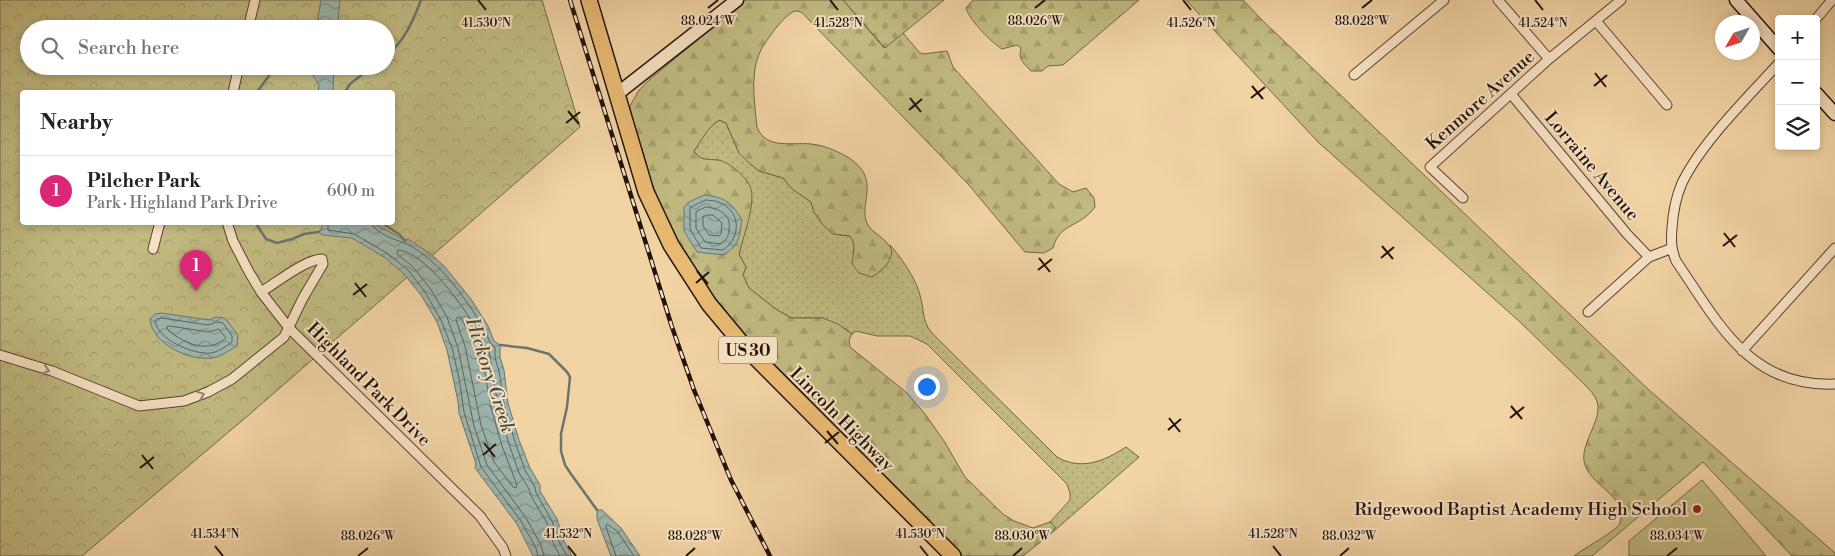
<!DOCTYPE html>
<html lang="en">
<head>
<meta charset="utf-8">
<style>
	:root { --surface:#fff; --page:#f2f2f2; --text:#222; --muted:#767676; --line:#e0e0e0; --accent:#db2777 }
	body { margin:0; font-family:"Libre Bodoni",serif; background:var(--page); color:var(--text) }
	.controls { position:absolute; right:15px; top:15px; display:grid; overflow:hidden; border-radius:5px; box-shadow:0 2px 8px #0003 }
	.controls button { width:45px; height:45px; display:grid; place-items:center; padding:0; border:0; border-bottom:1px solid var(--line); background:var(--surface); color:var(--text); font:25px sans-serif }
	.compass { position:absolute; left:1715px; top:15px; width:45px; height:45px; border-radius:50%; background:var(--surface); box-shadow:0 2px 8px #0003; rotate:231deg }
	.you { position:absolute; left:926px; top:386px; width:18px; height:18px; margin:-12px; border:4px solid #fff; border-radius:50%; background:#1a73e8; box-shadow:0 0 0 8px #1a73e833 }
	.badge { display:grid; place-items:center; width:32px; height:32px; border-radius:50%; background:var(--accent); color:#fff; font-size:16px; font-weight:700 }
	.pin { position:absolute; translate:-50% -41px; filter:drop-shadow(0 1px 2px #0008) }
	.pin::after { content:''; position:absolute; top:26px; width:18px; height:15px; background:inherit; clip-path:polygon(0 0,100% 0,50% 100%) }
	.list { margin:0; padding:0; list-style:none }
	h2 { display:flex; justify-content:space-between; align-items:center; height:65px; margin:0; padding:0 20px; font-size:21px }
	h2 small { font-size:16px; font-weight:400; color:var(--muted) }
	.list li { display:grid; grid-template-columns:32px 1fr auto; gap:15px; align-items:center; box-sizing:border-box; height:70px; padding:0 20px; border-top:1px solid var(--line) }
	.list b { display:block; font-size:19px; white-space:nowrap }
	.list p { margin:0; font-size:16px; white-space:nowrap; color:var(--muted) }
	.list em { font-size:16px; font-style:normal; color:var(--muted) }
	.icon { flex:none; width:28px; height:28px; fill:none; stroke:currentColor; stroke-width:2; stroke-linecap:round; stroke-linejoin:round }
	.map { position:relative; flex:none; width:1835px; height:556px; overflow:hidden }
	.search { position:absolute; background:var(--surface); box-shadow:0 2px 8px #0003; left:20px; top:20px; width:375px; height:55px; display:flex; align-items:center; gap:12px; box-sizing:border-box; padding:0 18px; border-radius:28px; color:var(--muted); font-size:19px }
	.panel { position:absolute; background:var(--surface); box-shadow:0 2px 8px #0003; left:20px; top:90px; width:375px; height:135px; border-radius:5px }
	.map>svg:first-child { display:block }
	.grass { fill:url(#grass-dots); stroke:#706646 }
	.forest { fill:url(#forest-firs); stroke:#706646 }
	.cemetery { fill:url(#cemetery-stones); stroke:#706646 }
	.park { fill:url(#park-crowns); stroke:#706646; fill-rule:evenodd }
	.garden { fill:#c1ba81; stroke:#706646 }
	.water { fill:url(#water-waves); stroke:#6b756d }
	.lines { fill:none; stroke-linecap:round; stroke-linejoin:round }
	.shore { stroke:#5e645c; stroke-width:1 }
	.stream { stroke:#6b756d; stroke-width:2.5 }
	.street-casing { stroke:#544330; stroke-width:11 }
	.secondary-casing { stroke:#20130a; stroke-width:15 }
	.primary-casing { stroke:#20130a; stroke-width:18 }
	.street { stroke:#f7e2c4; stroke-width:9 }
	.secondary { stroke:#f7e2c4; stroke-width:12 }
	.primary { stroke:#e9ba72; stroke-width:15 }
	.rail-casing { stroke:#20130a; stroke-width:4.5 }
	.rail { stroke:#f7e2c4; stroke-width:2.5; stroke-dasharray:8; stroke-linecap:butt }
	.oneway { stroke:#968570 }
	.ticks { fill:none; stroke:#20130a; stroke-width:2 }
	.poi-dot { fill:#8f2418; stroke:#f7e2c4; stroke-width:2 }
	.labels { text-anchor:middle; stroke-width:4; stroke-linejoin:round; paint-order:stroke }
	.shield { fill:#f7e2c4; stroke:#605142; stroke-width:1 }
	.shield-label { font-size:16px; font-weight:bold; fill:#20130a }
	.street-label { font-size:18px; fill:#20130a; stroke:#f7e2c4 }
	.poi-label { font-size:18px; fill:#20130a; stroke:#f7e2c4; text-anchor:end }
	.water-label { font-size:19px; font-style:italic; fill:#4c4c44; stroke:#f7e2c4 }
	.ticks-label { font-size:12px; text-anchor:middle; fill:#20130a; stroke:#f7e2c4; stroke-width:4; stroke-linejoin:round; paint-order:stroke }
</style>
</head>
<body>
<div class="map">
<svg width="1835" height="556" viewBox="0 0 1835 556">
	<defs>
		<pattern id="grass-dots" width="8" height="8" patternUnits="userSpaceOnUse" patternTransform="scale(1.25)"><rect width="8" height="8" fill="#c1ba81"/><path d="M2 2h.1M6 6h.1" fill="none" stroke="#a69f6e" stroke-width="1.8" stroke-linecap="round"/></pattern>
		<pattern id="forest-firs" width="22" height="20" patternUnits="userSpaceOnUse" patternTransform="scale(1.25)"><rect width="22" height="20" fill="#c1ba81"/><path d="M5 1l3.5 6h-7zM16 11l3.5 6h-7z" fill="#a69f6e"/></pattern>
		<pattern id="cemetery-stones" width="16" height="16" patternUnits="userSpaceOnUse" patternTransform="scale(1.25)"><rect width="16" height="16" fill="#c1ba81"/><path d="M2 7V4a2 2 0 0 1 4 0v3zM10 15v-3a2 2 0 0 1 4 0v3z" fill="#a69f6e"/></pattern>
		<pattern id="park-crowns" width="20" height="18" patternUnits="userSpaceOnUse" patternTransform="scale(1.25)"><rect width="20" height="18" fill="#c1ba81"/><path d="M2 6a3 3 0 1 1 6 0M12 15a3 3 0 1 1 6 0" fill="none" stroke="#a69f6e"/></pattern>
		<pattern id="water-waves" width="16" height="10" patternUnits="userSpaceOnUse" patternTransform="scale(1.25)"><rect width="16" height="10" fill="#9db6af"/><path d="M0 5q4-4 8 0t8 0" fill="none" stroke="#80938d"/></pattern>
	</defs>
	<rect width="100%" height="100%" fill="#f2d3a4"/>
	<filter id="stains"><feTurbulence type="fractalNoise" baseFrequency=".004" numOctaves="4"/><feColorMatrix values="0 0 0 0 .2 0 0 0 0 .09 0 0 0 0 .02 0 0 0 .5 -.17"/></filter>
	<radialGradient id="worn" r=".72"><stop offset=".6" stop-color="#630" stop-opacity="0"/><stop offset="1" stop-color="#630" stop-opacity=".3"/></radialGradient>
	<path class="grass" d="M 719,120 L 726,123 L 739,153 L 748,162 L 759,171 L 783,178 L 792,189 L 811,202 L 814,212 L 840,235 L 850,236 C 855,242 855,246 853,254 L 872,277 C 885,268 893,262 890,245 C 901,257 916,279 920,295 C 924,309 922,320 931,332 L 1057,457 C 1081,471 1105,461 1126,447 L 1139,457 L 1054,531 L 1055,527 L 1050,522 L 1070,500 L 1070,493 L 1067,484 L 927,344 L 910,336 L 877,336 L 856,331 L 852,334 L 846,329 L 823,318 L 792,318 L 777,310 L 749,288 L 743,275 L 746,267 L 739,254 L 752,201 L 719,160 C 709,160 700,161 694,151 L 706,131 Z"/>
	<path class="forest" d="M 746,0 L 843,0 L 884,48 L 903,33 L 919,52 L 923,54 L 947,51 L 953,67 L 1059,184 L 1073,192 L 1086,188 L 1094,198 L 1095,207 C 1080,228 1060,222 1053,248 L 1044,253 L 1025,252 L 968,184 L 809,20 C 806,17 802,11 797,11 C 787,10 765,42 761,50 C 758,56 756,62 755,69 C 752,87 755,108 757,127 C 766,150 792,142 811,144 C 822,145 835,150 844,155 C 888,179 852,208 871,229 C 876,234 883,238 888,244 C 899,256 882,271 872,277 L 859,273 L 852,264 C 853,253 857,245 850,236 L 833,234 L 822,224 L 814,212 L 811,202 L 792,189 L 783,178 L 759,171 L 748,162 L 739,153 L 726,123 L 719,120 C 707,128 702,140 694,151 C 700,161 708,159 718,160 C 724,161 730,165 735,169 C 741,174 747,179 750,186 C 757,202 743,237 739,254 L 746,267 L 743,275 L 749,288 L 777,310 L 792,318 L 823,318 L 838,324 L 852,334 L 849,340 L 850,347 L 907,393 L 925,414 L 944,441 L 965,477 L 1003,514 L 1014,521 L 1033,528 L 1050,522 L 1055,527 L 1054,531 L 1023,556 L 959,556 L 732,325 L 692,266 L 671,230 L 660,204 L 647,171 L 632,120 L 630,106 L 639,90 L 649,80 Z
		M 973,0 L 1139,0 L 1063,65 L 1048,66 L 1042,71 L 1031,71 C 1023,62 1018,60 1021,48 L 1017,45 L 1002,49 C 991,42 970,21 966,8 Z
		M 1186,0 L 1243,0 L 1261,19 L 1649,390 L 1835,553 L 1835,556 L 1792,556 L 1703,462 L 1592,556 L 1574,556 C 1584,548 1617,531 1620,523 C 1629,495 1588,486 1584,461 C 1581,441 1605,417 1596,399 C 1594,395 1590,390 1587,387 L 1520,322 L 1318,142 Z"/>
	<path class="cemetery" d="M 843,0 L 944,0 L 885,48 Z"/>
	<path class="park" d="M 0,0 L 542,0 L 580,127 L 251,413 L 82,556 L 0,556 ZM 29,29 L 386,29 L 386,66 L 29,66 ZM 22,92 L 392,92 L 392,222 L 22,222 Z"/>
	<path class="garden" d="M 1702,480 L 1766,556 L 1629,556 L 1629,541 Z"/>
	<path class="water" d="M 321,0 L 340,0 L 337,29 L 316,29 Z
		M 311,66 L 334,66 L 333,92 L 318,92 L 319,85 L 310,71 Z
		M 704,195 C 724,197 732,202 742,220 C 739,238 740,244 724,255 L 697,252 L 684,231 L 684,207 L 689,202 Z
		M 324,223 L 373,223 L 403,239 L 410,240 L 432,255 L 444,266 L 471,299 L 488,326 L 494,341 L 500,345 L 500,357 L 504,370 L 508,403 L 519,440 L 530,468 L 540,485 L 540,491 L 557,519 L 564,541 L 572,556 L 533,556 L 517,524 L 475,468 L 476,464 L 459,413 L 458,401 L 447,350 L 437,322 L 421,295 L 404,274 L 384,257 L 352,238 L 322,235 L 319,232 Z
		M 162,313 L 209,320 L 216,317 L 225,318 L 238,335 L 237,346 C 230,350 220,357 212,358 C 189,361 152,344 150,319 L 155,314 Z
		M 597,510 L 602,510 L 621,528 L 640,556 L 611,556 L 597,519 Z"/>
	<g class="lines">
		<path class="shore" d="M 706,200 C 709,201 715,200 718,202 C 741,210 742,237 723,250 L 701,248 L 690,229 L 690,208 Z
			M 706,207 C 719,208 732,215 729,230 C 728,237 727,239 721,244 L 705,242 L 696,228 L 696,212 Z
			M 707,215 L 713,215 L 722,223 L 721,234 L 719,236 L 709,235 L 703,226 L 703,217 Z
			M 328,222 L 328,230 L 354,234 L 387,253 L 408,270 L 425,292 L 441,320 L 452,348 L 459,378 L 464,412 L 481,467 L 521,521 L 536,548 L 538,556
			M 372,222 C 373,234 400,241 409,245 C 416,249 423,254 429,259 C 450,276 467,302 482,325 C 487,333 488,342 495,348 L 495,358 L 499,371 L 504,404 L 515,442 L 525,470 L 535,487 L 536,493 L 552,521 L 559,542 L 567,556
			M 458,317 L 461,318 L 481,354 L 485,373 L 491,408 L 502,446 L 517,485 L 516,488 L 513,487 L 494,462 L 481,425 L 465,346 L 456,320 Z
			M 162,318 L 208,325 L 217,322 L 223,323 L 232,336 L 232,342 C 227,346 218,352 211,353 C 194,355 158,340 155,321 L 157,319 Z
			M 170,326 L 208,332 L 219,329 L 226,338 C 207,354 185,344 168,330 L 167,327 Z
			M 544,556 L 541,545 L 526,518 L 487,465 L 474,426 L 458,348 L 447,317 L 430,288 L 412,266 L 397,254 L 398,250 C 426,252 464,308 478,331 C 482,338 483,345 489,351 L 498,406 L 509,444 L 519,473 L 529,489 L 531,496 L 547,523 L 554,545 L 560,556
			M 616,556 L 606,527 L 607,524 L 617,531 L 634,556"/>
		<path class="stream" d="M 386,56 C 404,42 413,21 421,0
			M 302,66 L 310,71
			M 257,92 L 271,73 L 280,66
			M 345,92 L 350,84 L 373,66
			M 255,222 L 266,239 L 277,243 L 292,239 L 304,234 L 319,232
			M 380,222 L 399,234 L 405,241
			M 500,345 L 527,348 L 549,354 L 567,372 L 570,377 L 567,407 L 561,434 L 561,451 L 565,465 L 571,474 L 597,510"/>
		<defs>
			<path id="street" d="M 1498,0 L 1549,59
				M 1816,19 L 1832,0
				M 1596,21 L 1667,105
				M 248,29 L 255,0
				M 1779,63 C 1748,97 1702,142 1682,183 C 1676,197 1673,212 1672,228 C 1671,241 1671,249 1676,261 C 1718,322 1749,388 1835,384
				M 1354,75 L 1444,0
				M 233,92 L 239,66
				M 1511,94 L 1627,234 L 1649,257
				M 1463,198 L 1430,167 L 1549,59 L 1621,0
				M 227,222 L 233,241 L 249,272 L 261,292 L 289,328 L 480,516 L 503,548 L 506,556
				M 153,249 L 160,222
				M 1588,312 L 1649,257 L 1670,249
				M 1742,351 L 1835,248
				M 0,355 L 52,371 L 139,406 L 184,401 L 208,392 L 232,379 L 284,337 L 303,298 L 323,264 L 322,259 C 306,259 276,283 261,292"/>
			<path id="secondary" d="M 1736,0 L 1779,49
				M 1816,93 L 1835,114
				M 617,94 L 737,0"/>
			<path id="primary" d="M 589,0 L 646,192 L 671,245 L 709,304 L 744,346 L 953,556"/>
		</defs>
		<use href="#street" class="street-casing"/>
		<use href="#secondary" class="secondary-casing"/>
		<use href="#primary" class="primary-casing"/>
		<use href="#street" class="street"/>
		<use href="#secondary" class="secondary"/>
		<use href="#primary" class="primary"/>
		<defs>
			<path id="rail" d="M 570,0 L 672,327 L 694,390 L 731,480 L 770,556"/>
		</defs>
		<use href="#rail" class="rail-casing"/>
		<use href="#rail" class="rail"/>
	</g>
	<defs><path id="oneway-chevron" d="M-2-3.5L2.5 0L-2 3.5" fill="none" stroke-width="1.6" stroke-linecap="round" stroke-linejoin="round" transform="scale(1.25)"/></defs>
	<g class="oneway">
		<use href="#oneway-chevron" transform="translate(46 370) rotate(18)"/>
		<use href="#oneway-chevron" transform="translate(201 395) rotate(-21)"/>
	</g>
	<path class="ticks" d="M 478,0 L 486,10M 830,0 L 838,10M 1183,0 L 1191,10M 1535,0 L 1543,10M 708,8 L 718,0M 1035,8 L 1045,0M 1362,8 L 1372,0M 1595,73 L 1606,87M 1252,86 L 1263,99M 1594,86 L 1607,75M 910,98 L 921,112M 1251,98 L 1265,87M 909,110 L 922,99M 568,111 L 579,124M 566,123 L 580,112M 1724,233 L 1735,247M 1382,246 L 1393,259M 1723,246 L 1737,235M 1039,258 L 1050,272M 1381,258 L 1394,247M 1038,270 L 1052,259M 697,271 L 708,284M 355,283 L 366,297M 696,283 L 709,272M 353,295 L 367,284M 1511,406 L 1522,419M 1169,418 L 1180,432M 1510,418 L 1524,407M 1168,430 L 1181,419M 827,431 L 838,444M 484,443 L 495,457M 825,443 L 839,432M 142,455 L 153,469M 483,455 L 496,444M 140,468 L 154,457M 215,546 L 223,556M 568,546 L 576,556M 920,546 L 928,556M 1273,546 L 1281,556M 358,556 L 368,548M 686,556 L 695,548M 1013,556 L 1022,548M 1340,556 L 1349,548M 1667,556 L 1677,548"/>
	<circle class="poi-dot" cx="1697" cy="509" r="5"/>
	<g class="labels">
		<rect class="shield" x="719" y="336.5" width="58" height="27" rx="4"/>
		<g class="shield-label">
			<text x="748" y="356">US 30</text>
		</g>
		<g class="street-label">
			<text transform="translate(1480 100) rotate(-42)" y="6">Kenmore Avenue</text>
			<text transform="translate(1592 166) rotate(50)" y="6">Lorraine Avenue</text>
			<text transform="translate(369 384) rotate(45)" y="6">Highland Park Drive</text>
			<text transform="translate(842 419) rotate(45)" y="6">Lincoln Highway</text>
		</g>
		<g class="poi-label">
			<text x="1687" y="515">Ridgewood Baptist Academy High School</text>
		</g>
		<g class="water-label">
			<text transform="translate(491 375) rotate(72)" y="7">Hickory Creek</text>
		</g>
	</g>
	<g class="ticks-label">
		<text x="708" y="25">88.024°W</text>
		<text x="1035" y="25">88.026°W</text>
		<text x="1362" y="25">88.028°W</text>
		<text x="1543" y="27">41.524°N</text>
		<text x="486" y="27">41.530°N</text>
		<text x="838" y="27">41.528°N</text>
		<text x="1191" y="27">41.526°N</text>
		<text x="215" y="538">41.534°N</text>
		<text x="568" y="538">41.532°N</text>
		<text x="920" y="538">41.530°N</text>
		<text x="1273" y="538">41.528°N</text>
		<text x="368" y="540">88.026°W</text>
		<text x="695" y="540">88.028°W</text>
		<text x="1022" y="540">88.030°W</text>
		<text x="1349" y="540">88.032°W</text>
		<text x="1677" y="540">88.034°W</text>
	</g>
	<rect width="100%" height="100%" filter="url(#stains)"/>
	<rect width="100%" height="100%" fill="url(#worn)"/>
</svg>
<div class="controls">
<button>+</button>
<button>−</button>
<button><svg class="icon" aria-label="layers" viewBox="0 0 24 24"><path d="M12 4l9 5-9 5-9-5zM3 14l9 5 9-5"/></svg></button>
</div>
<svg class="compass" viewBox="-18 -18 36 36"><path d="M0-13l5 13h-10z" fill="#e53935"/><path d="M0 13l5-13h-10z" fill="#767676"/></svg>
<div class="you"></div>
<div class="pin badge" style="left:196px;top:291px">1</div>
<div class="search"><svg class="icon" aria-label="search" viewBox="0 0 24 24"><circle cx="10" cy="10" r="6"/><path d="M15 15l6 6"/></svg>Search here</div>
<section class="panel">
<h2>Nearby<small></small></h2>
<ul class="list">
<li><span class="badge">1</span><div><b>Pilcher Park</b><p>Park · Highland Park Drive</p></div><em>600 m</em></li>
</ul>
</section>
</div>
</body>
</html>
